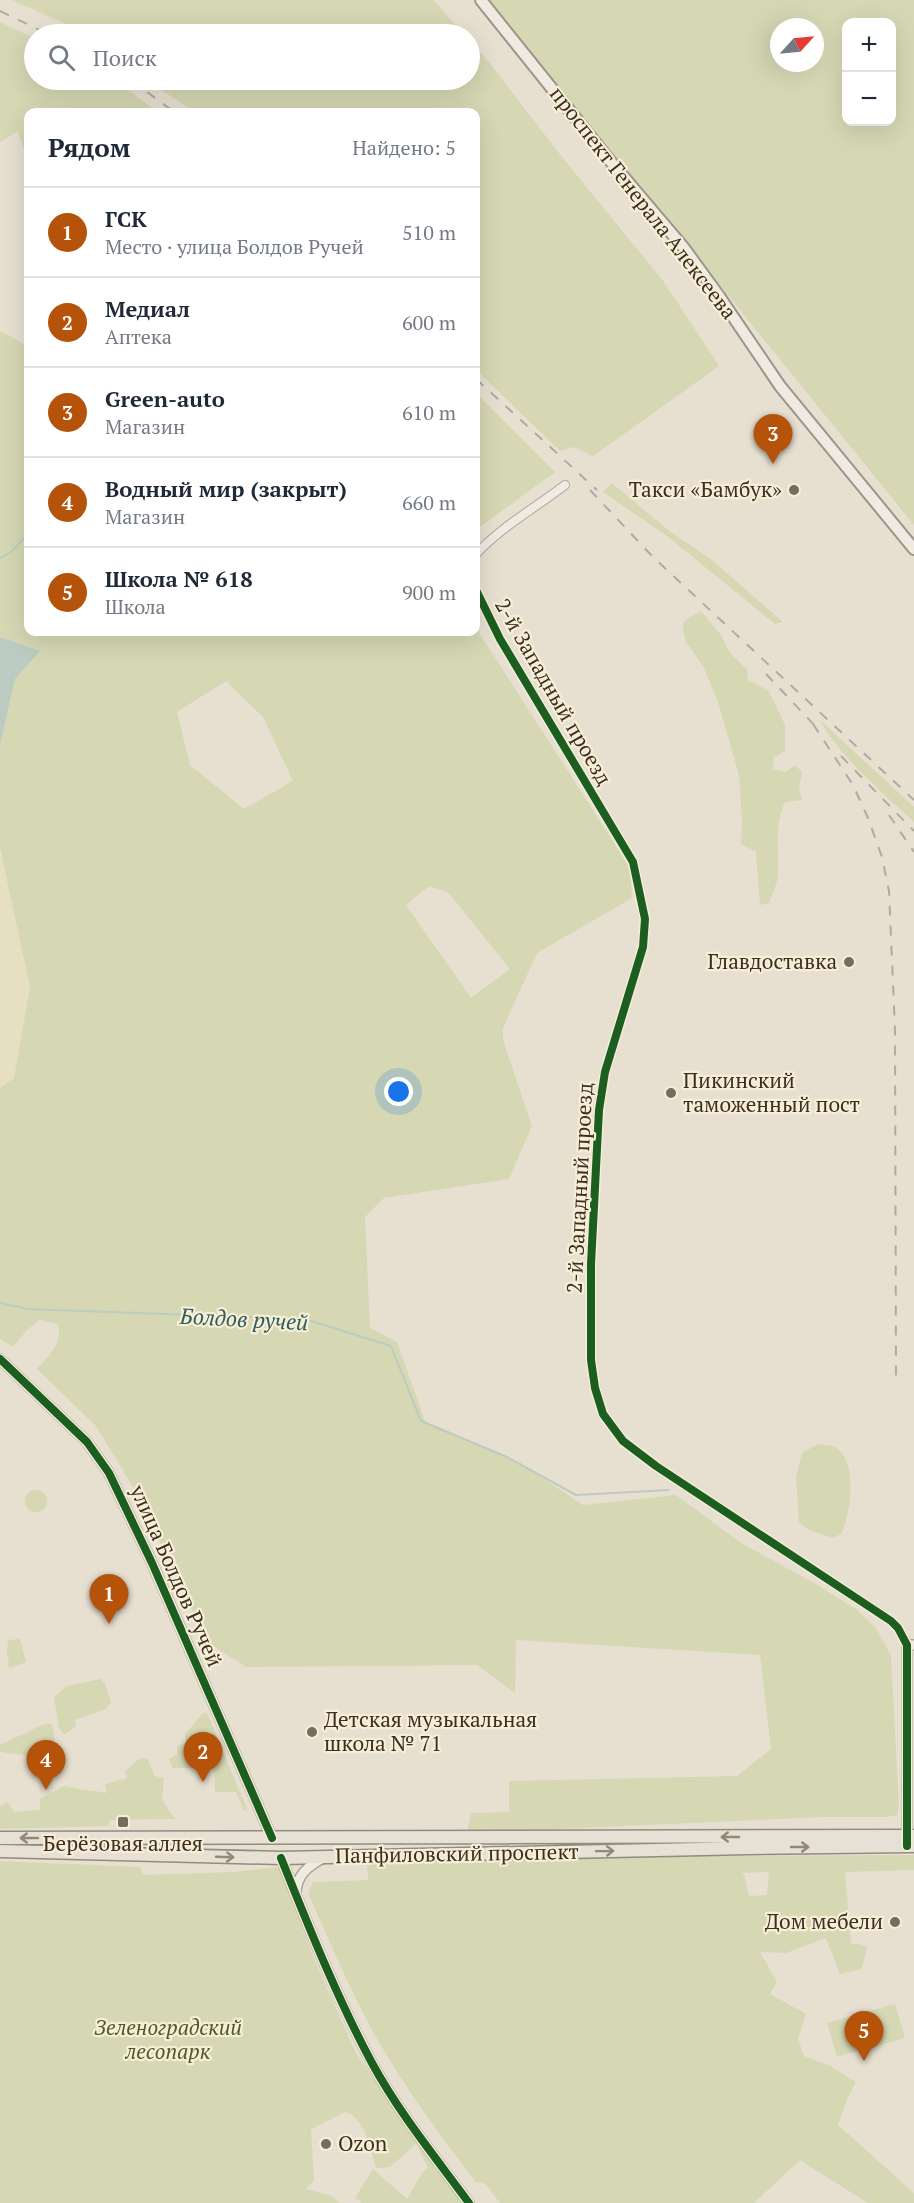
<!DOCTYPE html>
<html lang="ru">
<head>
<meta charset="utf-8">
<style>
	:root { --surface:#fff; --page:#f6f6f7; --text:#1f2937; --muted:#747a83; --line:#e0e1e3; --accent:#b45309 }
	body { margin:0; font-family:"PT Serif",serif; background:var(--page); color:var(--text) }
	.controls { position:absolute; right:18px; top:18px; display:grid; overflow:hidden; border-radius:12px; box-shadow:0 6px 24px #0002 }
	.controls button { width:54px; height:54px; display:grid; place-items:center; padding:0; border:0; border-bottom:2px solid var(--line); background:var(--surface); color:var(--text); font:30px sans-serif }
	.compass { position:absolute; left:770px; top:18px; width:54px; height:54px; border-radius:50%; background:var(--surface); box-shadow:0 6px 24px #0002; rotate:63deg }
	.you { position:absolute; left:399px; top:1092px; width:21px; height:21px; margin:-15px; border:4px solid #fff; border-radius:50%; background:#1a73e8; box-shadow:0 0 0 9px #1a73e833 }
	.badge { display:grid; place-items:center; width:39px; height:39px; border-radius:50%; background:var(--accent); color:#fff; font-size:20px; font-weight:700 }
	.pin { position:absolute; translate:-50% -50px; filter:drop-shadow(0 2px 3px #0008) }
	.pin::after { content:''; position:absolute; top:32px; width:21px; height:18px; background:inherit; clip-path:polygon(0 0,100% 0,50% 100%) }
	.list { margin:0; padding:0; list-style:none }
	h2 { display:flex; justify-content:space-between; align-items:center; height:78px; margin:0; padding:0 24px; font-size:26px }
	h2 small { font-size:20px; font-weight:400; color:var(--muted) }
	.list li { display:grid; grid-template-columns:39px 1fr auto; gap:18px; align-items:center; box-sizing:border-box; height:90px; padding:0 24px; border-top:2px solid var(--line) }
	.list b { display:block; font-size:22px; white-space:nowrap }
	.list p { margin:0; font-size:20px; white-space:nowrap; color:var(--muted) }
	.list em { font-size:20px; font-style:normal; color:var(--muted) }
	.icon { flex:none; width:33px; height:33px; fill:none; stroke:currentColor; stroke-width:2; stroke-linecap:round; stroke-linejoin:round }
	.map { position:relative; flex:none; width:914px; height:2203px; overflow:hidden }
	.search { position:absolute; background:var(--surface); box-shadow:0 6px 24px #0002; left:24px; top:24px; width:456px; height:66px; display:flex; align-items:center; gap:15px; box-sizing:border-box; padding:0 21px; border-radius:33px; color:var(--muted); font-size:22px }
	.panel { position:absolute; background:var(--surface); box-shadow:0 6px 24px #0002; left:24px; top:108px; width:456px; height:528px; border-radius:12px }
	.map>svg:first-child { display:block }
	.farmland { fill:#e6dfc2 }
	.green { fill:#d6d7b3; fill-rule:evenodd }
	.water { fill:#bcccc2 }
	.lines { fill:none; stroke-linecap:round; stroke-linejoin:round }
	.stream { stroke:#bcccc2; stroke-width:2 }
	.minor-casing { stroke:#ada599; stroke-width:10 }
	.tertiary-casing { stroke:#ada599; stroke-width:12 }
	.secondary-casing { stroke:#9c958a; stroke-width:14 }
	.primary-casing { stroke:#928b80; stroke-width:15 }
	.minor { stroke:#efebe3; stroke-width:8 }
	.tertiary { stroke:#efebe3; stroke-width:9 }
	.secondary { stroke:#efebe3; stroke-width:10 }
	.primary { stroke:#e6e1d4; stroke-width:12 }
	.rail { stroke:#afaaa2; stroke-width:2; stroke-dasharray:10 10; stroke-linecap:butt }
	.cycleway-casing { stroke:#f7eed8; stroke-width:11 }
	.cycleway { stroke:#1b5e20; stroke-width:8 }
	.oneway { stroke:#92887a }
	.poi-dot { fill:#786c5e; stroke:#f7eed8; stroke-width:2 }
	.labels { text-anchor:middle; stroke-width:4.5; stroke-linejoin:round; paint-order:stroke }
	.street-label { font-size:21px; fill:#3d2e20; stroke:#f7eed8 }
	.poi-label { font-size:21px; fill:#3d2e20; stroke:#f7eed8; text-anchor:end }
	.park-label { font-size:21px; font-style:italic; fill:#4d5a26; stroke:#f7eed8 }
	.water-label { font-size:22px; font-style:italic; fill:#2f5d5a; stroke:#f7eed8 }
</style>
</head>
<body>
<div class="map">
<svg width="914" height="2203" viewBox="0 0 914 2203">
	<rect width="100%" height="100%" fill="#e7e0d1"/>
	<path class="farmland" d="M 0,854 L 2,854 L 30,987 L 14,1078 L 0,1088 Z"/>
	<path class="green" d="M 12,0 L 433,0 L 464,34 L 84,34 L 75,28 Z
		M 489,0 L 914,0 L 914,525 ZM 846,22 L 892,22 L 892,122 L 846,122 ZM 779,27 L 815,27 L 815,63 L 779,63 Z
		M 0,22 L 34,38 L 34,80 L 115,80 L 158,112 L 28,112 L 28,162 L 18,131 L 0,142 Z
		M 470,40 L 488,61 L 562,157 L 664,282 L 719,366 L 593,456 L 574,447 L 560,451 L 476,370 L 476,112 L 194,112 L 147,80 L 470,80 Z
		M 0,331 L 28,346 L 28,632 L 476,632 L 476,628 L 630,868 L 632,898 L 537,953 L 503,1028 L 503,1040 L 532,1126 L 509,1179 L 384,1198 L 365,1217 L 370,1328 L 397,1342 L 425,1421 L 519,1462 L 583,1505 L 676,1495 L 741,1543 L 814,1583 L 856,1609 L 876,1628 L 891,1656 L 899,1807 L 897,1815 L 887,1817 L 823,1817 L 467,1833 L 471,1813 L 509,1812 L 509,1781 L 737,1776 L 771,1749 L 760,1655 L 516,1640 L 515,1693 L 477,1665 L 246,1667 L 207,1642 L 139,1497 L 96,1426 L 37,1369 C 49,1355 63,1344 58,1324 L 40,1320 L 27,1330 L 13,1347 L 0,1339 L 0,1088 L 14,1078 L 30,987 L 0,848 L 0,746 L 15,679 L 39,651 L 0,637 ZM 226,681 L 263,717 L 293,781 L 244,809 L 190,765 L 177,712 ZM 429,886 L 448,892 L 510,969 L 471,998 L 406,905 Z
		M 476,393 L 555,472 L 476,530 Z
		M 612,483 L 668,530 L 712,560 L 783,622 L 775,624 L 667,536 L 603,492 Z
		M 701,611 L 721,635 L 730,653 L 747,669 L 748,680 L 768,690 L 785,725 L 785,751 L 774,757 L 773,769 L 786,772 L 795,765 L 802,772 L 799,790 L 802,800 L 785,802 C 774,825 779,851 778,875 C 777,885 772,895 769,903 L 760,905 L 756,852 L 741,844 L 742,821 L 739,775 L 718,702 L 704,668 L 686,642 L 683,630 L 684,621 Z
		M 819,719 L 914,807 L 914,822 C 882,792 840,757 819,719 Z
		M 818,1444 C 823,1445 828,1445 833,1446 C 859,1457 851,1514 841,1534 L 833,1538 L 809,1530 L 799,1523 L 796,1477 L 802,1453 Z
		M25 1501a11 11 0 1 1 22 0a11 11 0 1 1-22 0Z
		M 20,1639 L 26,1662 L 10,1668 L 7,1665 L 9,1662 L 7,1660 L 9,1658 L 7,1655 L 8,1640 Z
		M 101,1679 L 105,1684 L 111,1702 L 106,1709 L 75,1720 L 76,1726 L 64,1735 L 59,1728 L 54,1697 L 67,1686 Z
		M 203,1713 L 207,1713 L 248,1811 L 244,1810 L 236,1792 L 215,1792 L 214,1768 L 173,1768 L 169,1759 L 177,1754 L 177,1746 L 186,1743 L 185,1734 Z
		M 44,1724 L 52,1724 C 53,1730 55,1738 55,1744 C 52,1762 13,1753 0,1752 L 0,1745 Z
		M 147,1758 L 155,1776 L 164,1778 L 162,1800 L 175,1819 L 110,1820 L 108,1826 L 0,1829 L 0,1806 L 7,1802 L 14,1812 L 40,1810 L 40,1799 L 64,1786 C 79,1790 93,1790 107,1793 L 105,1784 L 127,1778 L 125,1771 L 139,1759 Z
		M 914,1855 L 914,1870 L 845,1872 L 851,1944 L 859,1944 L 867,1947 L 862,1969 L 840,1974 L 826,1938 L 786,1953 L 760,1952 L 777,1982 L 770,1994 L 806,2014 L 798,2039 L 804,2056 L 830,2066 L 856,2082 L 847,2100 L 838,2125 L 914,2193 L 914,2203 L 868,2203 L 800,2160 L 754,2203 L 500,2203 L 485,2183 L 476,2182 C 438,2132 400,2082 370,2026 C 347,1983 328,1938 308,1893 L 313,1882 L 368,1880 L 367,1864 L 690,1856 ZM 769,1872 L 767,1895 L 749,1896 L 745,1877 L 742,1873 Z
		M 0,1861 L 141,1867 L 142,1875 L 234,1872 L 277,1867 L 281,1870 L 313,1956 L 356,2053 L 387,2097 L 465,2203 L 362,2203 L 355,2198 L 373,2169 L 407,2199 L 422,2173 L 428,2168 L 416,2144 L 390,2167 L 376,2168 C 370,2150 366,2118 345,2112 L 311,2129 L 314,2181 L 305,2189 L 330,2195 L 340,2203 L 0,2203 Z
		M 895,2004 L 905,2038 L 837,2057 L 827,2023 Z"/>
	<path class="water" d="M 0,637 L 40,651 L 15,679 L 0,746 Z"/>
	<g class="lines">
		<path class="stream" d="M 0,558 L 11,552 L 28,534
			M 0,1303 L 28,1309 L 305,1319 L 391,1346 L 421,1421 L 505,1456 L 576,1495 L 669,1490"/>
		<defs>
			<path id="minor" d="M 476,554 C 501,527 535,508 565,485
				M 476,590 L 500,639 L 633,862 L 645,919 L 643,947 L 605,1072 L 599,1110 L 591,1264 L 591,1360 L 595,1388 L 603,1414 L 623,1441 L 656,1466 L 891,1621 L 898,1628 L 907,1645"/>
			<path id="tertiary" d="M 0,1359 L 87,1442 L 109,1473 L 152,1563 L 272,1838
				M 907,1841 L 907,1645 L 914,1645
				M 281,1858 C 309,1927 337,1998 372,2063 C 399,2113 436,2158 469,2203
				M 296,1892 C 297,1875 308,1866 323,1858"/>
			<path id="secondary" d="M 481,0 L 606,156 L 684,248 L 719,296 L 780,386 L 914,549"/>
			<path id="primary" d="M 0,1838 L 914,1836
				M 0,1851 L 281,1858 L 748,1848 L 914,1846"/>
		</defs>
		<use href="#minor" class="minor-casing"/>
		<use href="#tertiary" class="tertiary-casing"/>
		<use href="#secondary" class="secondary-casing"/>
		<use href="#primary" class="primary-casing"/>
		<use href="#minor" class="minor"/>
		<use href="#tertiary" class="tertiary"/>
		<use href="#secondary" class="secondary"/>
		<use href="#primary" class="primary"/>
		<path class="rail" d="M 0,11 L 48,34
			M 131,80 L 174,112
			M 476,379 L 597,490
			M 590,490 L 653,557 L 914,800
			M 766,674 L 818,729
			M 813,724 L 853,785 L 868,818 L 882,857 L 889,891 L 895,1030 L 896,1383
			M 841,756 L 914,831
			M 889,815 L 914,852"/>
		<defs>
			<path id="cycleway" d="M 476,590 L 500,639 L 633,862 L 645,919 L 643,947 L 605,1072 L 599,1110 L 591,1264 L 591,1360 L 595,1388 L 603,1414 L 623,1441 L 656,1466 L 891,1621 L 898,1628 L 907,1645 L 907,1846
				M 0,1359 L 87,1442 L 109,1473 L 152,1563 L 272,1838
				M 281,1858 C 309,1927 337,1998 372,2063 C 399,2113 436,2158 469,2203"/>
		</defs>
		<use href="#cycleway" class="cycleway-casing"/>
		<use href="#cycleway" class="cycleway"/>
	</g>
	<defs><path id="oneway-shaft" d="M-6 0H5M1.5-3L5.5 0L1.5 3" fill="none" stroke-width="1.6" stroke-linecap="round" stroke-linejoin="round" transform="scale(1.5)"/></defs>
	<g class="oneway">
		<use href="#oneway-shaft" transform="translate(730 1837) rotate(180)"/>
		<use href="#oneway-shaft" transform="translate(29 1838) rotate(-180)"/>
		<use href="#oneway-shaft" transform="translate(800 1847)"/>
		<use href="#oneway-shaft" transform="translate(605 1851) rotate(-1)"/>
		<use href="#oneway-shaft" transform="translate(225 1857) rotate(2)"/>
	</g>
	<g class="poi-dot">
		<circle cx="794" cy="490" r="6"/>
		<circle cx="849" cy="962" r="6"/>
		<circle cx="671" cy="1093" r="6"/>
		<circle cx="312" cy="1732" r="6"/>
		<rect x="117" y="1816" width="12" height="12" rx="3"/>
		<circle cx="895" cy="1922" r="6"/>
		<circle cx="326" cy="2144" r="6"/>
	</g>
	<g class="labels">
		<g class="street-label">
			<text transform="translate(643 203) rotate(52)" y="7">проспект Генерала Алексеева</text>
			<text transform="translate(553 692) rotate(60)" y="7">2-й Западный проезд</text>
			<text transform="translate(580 1188) rotate(-87)" y="7">2-й Западный проезд</text>
			<text transform="translate(176 1576) rotate(66)" y="7">улица Болдов Ручей</text>
			<text transform="translate(457 1854) rotate(-1)" y="7">Панфиловский проспект</text>
		</g>
		<g class="poi-label">
			<text x="782" y="497">Такси «Бамбук»</text>
			<text x="837" y="969">Главдоставка</text>
			<text x="683" y="1088" text-anchor="start">Пикинский<tspan x="683" dy="24">таможенный пост</tspan></text>
			<text x="324" y="1727" text-anchor="start">Детская музыкальная<tspan x="324" dy="24">школа № 71</tspan></text>
			<text x="123" y="1851" text-anchor="middle">Берёзовая аллея</text>
			<text x="883" y="1929">Дом мебели</text>
			<text x="338" y="2151" text-anchor="start">Ozon</text>
		</g>
		<g class="park-label">
			<text x="168" y="2035">Зеленоградский<tspan x="168" dy="24">лесопарк</tspan></text>
		</g>
		<g class="water-label">
			<text transform="translate(244 1319) rotate(3)" y="8">Болдов ручей</text>
		</g>
	</g>
</svg>
<div class="controls">
<button>+</button>
<button>−</button>
</div>
<svg class="compass" viewBox="-18 -18 36 36"><path d="M0-13l5 13h-10z" fill="#e53935"/><path d="M0 13l5-13h-10z" fill="#747a83"/></svg>
<div class="you"></div>
<div class="pin badge" style="left:109px;top:1624px">1</div>
<div class="pin badge" style="left:203px;top:1782px">2</div>
<div class="pin badge" style="left:773px;top:464px">3</div>
<div class="pin badge" style="left:46px;top:1790px">4</div>
<div class="pin badge" style="left:864px;top:2061px">5</div>
<div class="search"><svg class="icon" aria-label="search" viewBox="0 0 24 24"><circle cx="10" cy="10" r="6"/><path d="M15 15l6 6"/></svg>Поиск</div>
<section class="panel">
<h2>Рядом<small>Найдено: 5</small></h2>
<ul class="list">
<li><span class="badge">1</span><div><b>ГСК</b><p>Место · улица Болдов Ручей</p></div><em>510 m</em></li>
<li><span class="badge">2</span><div><b>Медиал</b><p>Аптека</p></div><em>600 m</em></li>
<li><span class="badge">3</span><div><b>Green-auto</b><p>Магазин</p></div><em>610 m</em></li>
<li><span class="badge">4</span><div><b>Водный мир (закрыт)</b><p>Магазин</p></div><em>660 m</em></li>
<li><span class="badge">5</span><div><b>Школа № 618</b><p>Школа</p></div><em>900 m</em></li>
</ul>
</section>
</div>
</body>
</html>
